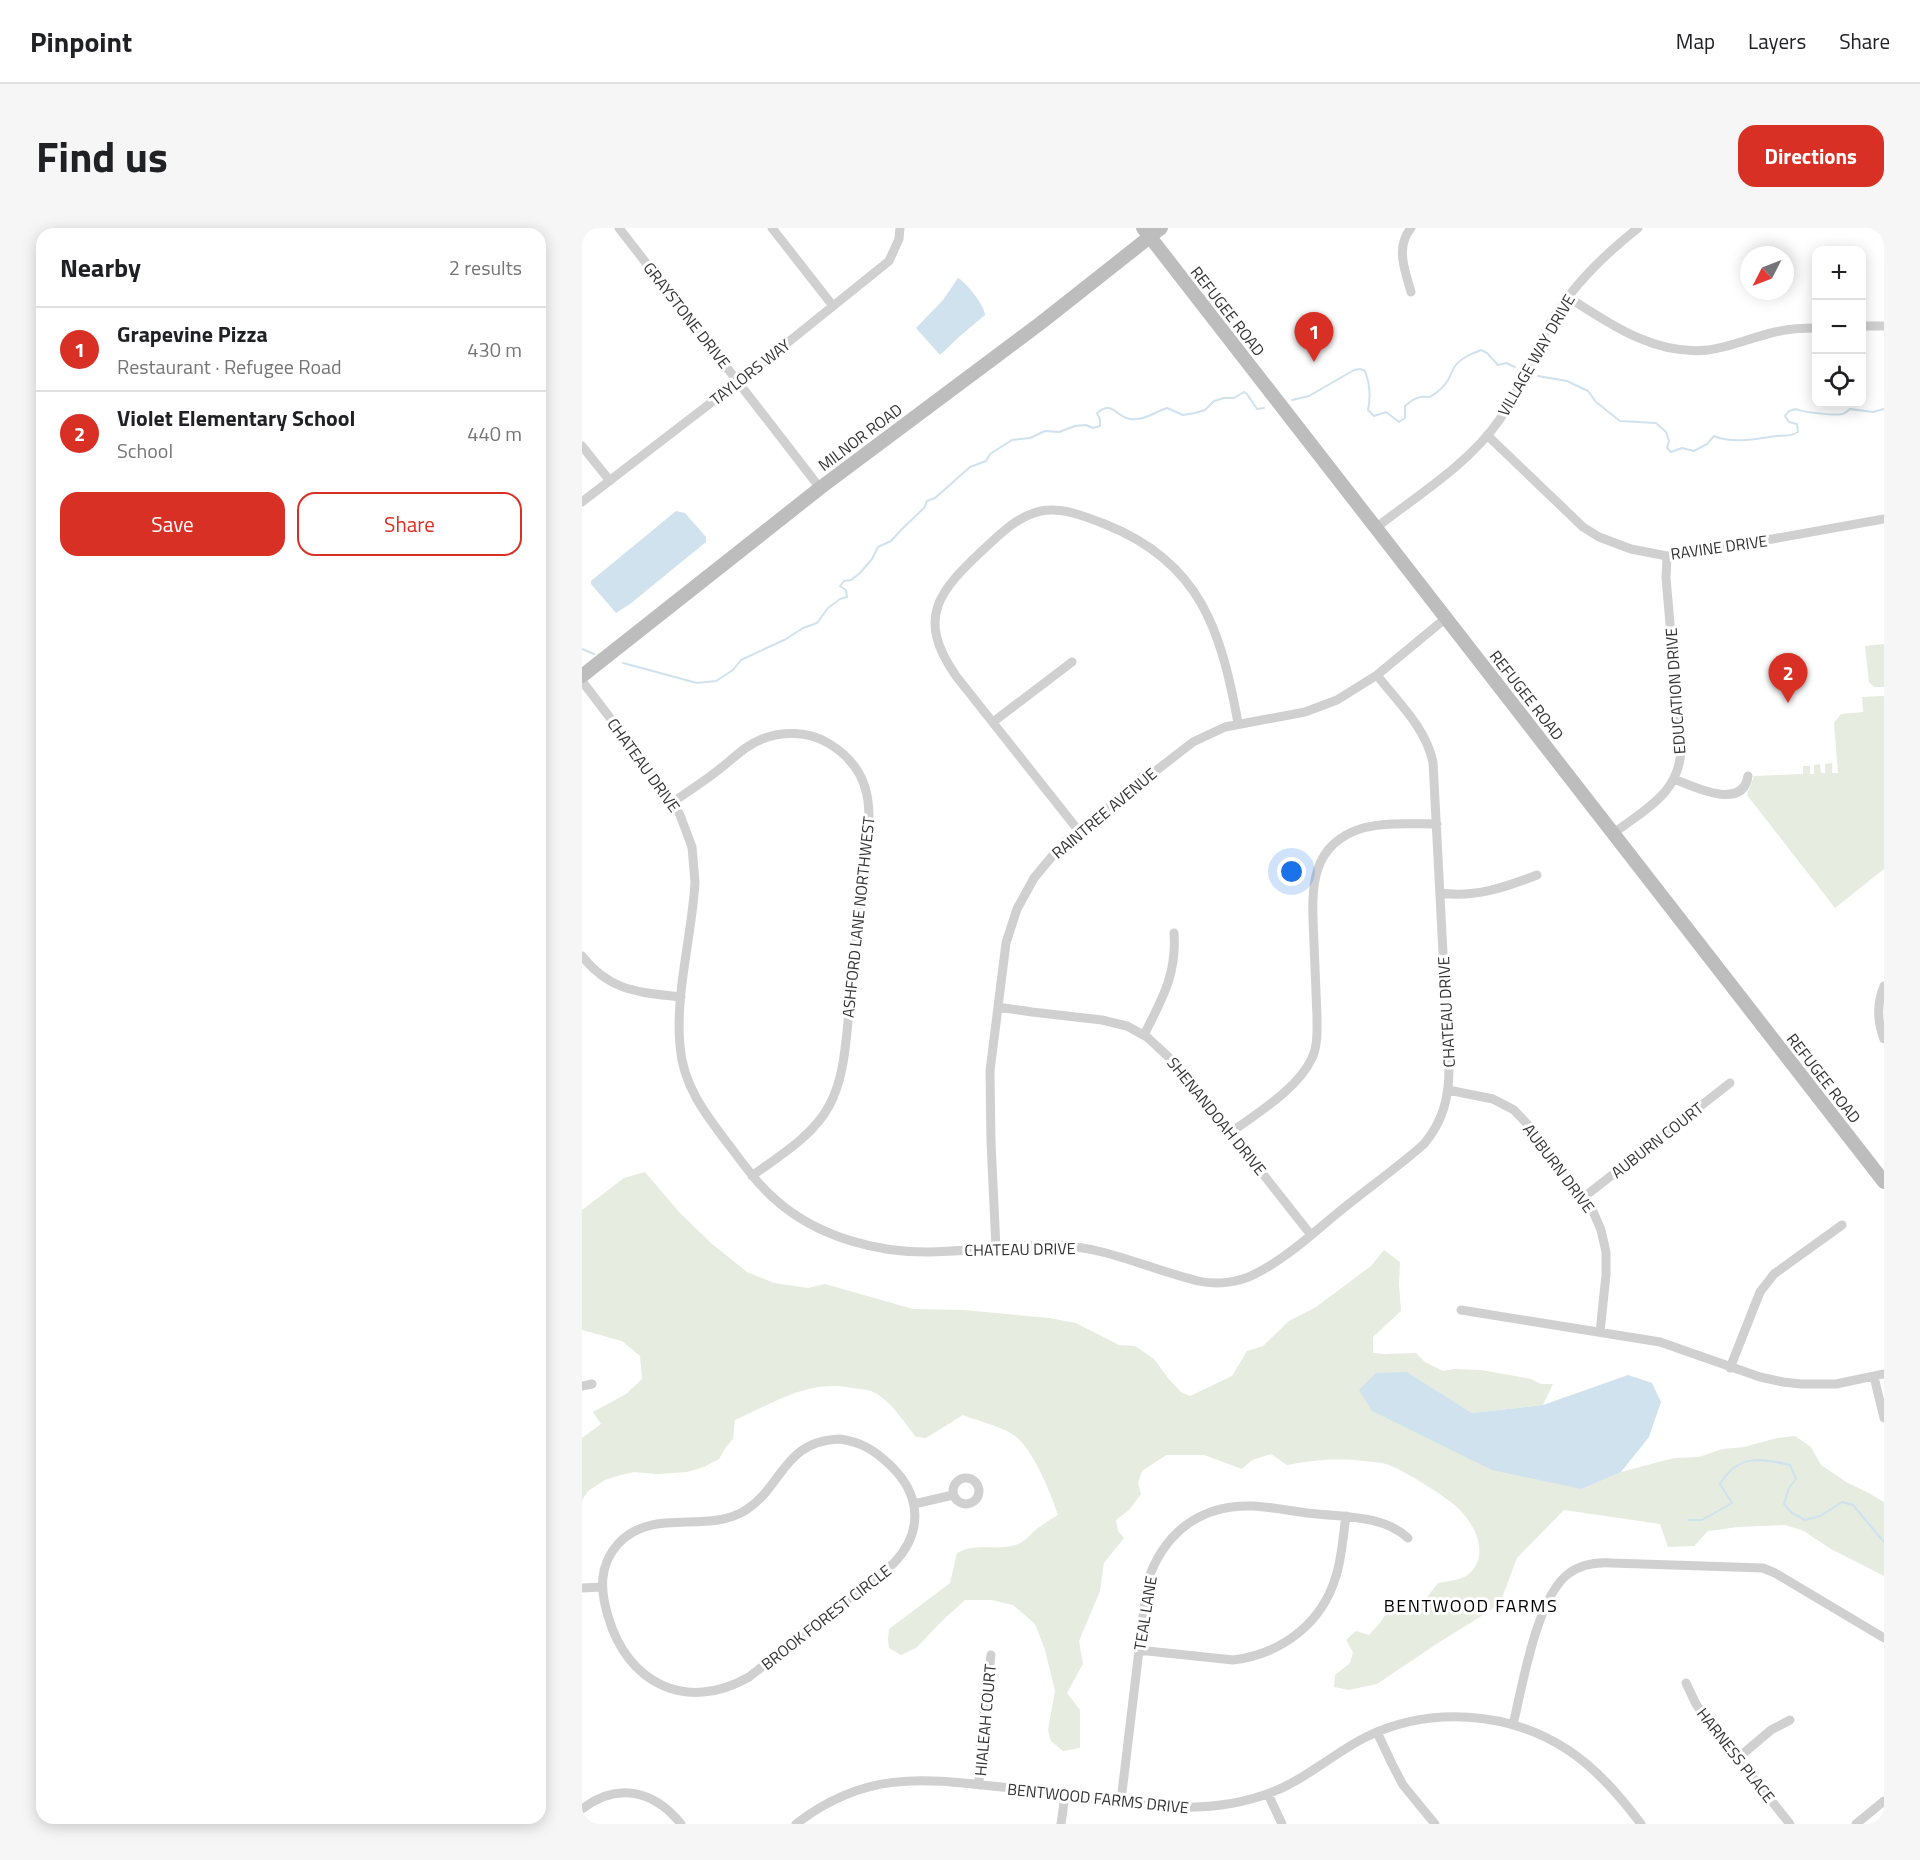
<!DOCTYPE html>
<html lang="en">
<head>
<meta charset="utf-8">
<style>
	:root { --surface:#fff; --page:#f6f6f6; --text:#202124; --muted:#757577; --line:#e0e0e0; --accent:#d93025 }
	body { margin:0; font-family:"Titillium Web",sans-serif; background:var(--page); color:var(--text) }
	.controls { position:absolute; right:18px; top:18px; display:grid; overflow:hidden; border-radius:12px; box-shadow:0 3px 15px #0003 }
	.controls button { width:54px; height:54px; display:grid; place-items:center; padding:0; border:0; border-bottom:2px solid var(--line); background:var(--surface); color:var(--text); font:30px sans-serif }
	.compass { position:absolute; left:1158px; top:18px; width:54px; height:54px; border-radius:50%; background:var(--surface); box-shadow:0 3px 15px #0003; rotate:228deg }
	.you { position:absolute; left:710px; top:644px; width:21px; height:21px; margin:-15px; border:4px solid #fff; border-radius:50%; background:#1a73e8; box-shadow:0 0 0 9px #1a73e833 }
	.badge { display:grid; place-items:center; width:39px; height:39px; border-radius:50%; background:var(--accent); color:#fff; font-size:20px; font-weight:700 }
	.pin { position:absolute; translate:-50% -50px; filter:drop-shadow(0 2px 3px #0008) }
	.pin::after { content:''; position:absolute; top:32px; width:21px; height:18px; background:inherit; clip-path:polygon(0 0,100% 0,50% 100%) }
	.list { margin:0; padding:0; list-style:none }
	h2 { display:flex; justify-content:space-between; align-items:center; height:78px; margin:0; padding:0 24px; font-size:26px }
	h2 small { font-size:20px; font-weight:400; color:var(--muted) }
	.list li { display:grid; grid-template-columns:39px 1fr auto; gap:18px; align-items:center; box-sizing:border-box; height:84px; padding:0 24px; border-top:2px solid var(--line) }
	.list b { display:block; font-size:22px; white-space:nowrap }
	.list p { margin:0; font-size:20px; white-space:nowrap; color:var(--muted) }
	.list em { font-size:20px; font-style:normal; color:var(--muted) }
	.actions { display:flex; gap:12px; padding:18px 24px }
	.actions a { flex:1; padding:14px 0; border:2px solid var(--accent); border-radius:18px; text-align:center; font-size:21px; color:var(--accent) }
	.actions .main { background:var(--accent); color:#fff }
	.icon { flex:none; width:33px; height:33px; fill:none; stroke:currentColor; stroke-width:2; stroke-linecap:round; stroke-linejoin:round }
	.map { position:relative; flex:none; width:1302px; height:1596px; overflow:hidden; border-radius:18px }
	header { display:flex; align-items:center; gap:36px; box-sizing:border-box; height:84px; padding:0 30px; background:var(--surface); border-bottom:2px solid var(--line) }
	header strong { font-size:28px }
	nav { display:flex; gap:33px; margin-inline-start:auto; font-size:21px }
	.intro { display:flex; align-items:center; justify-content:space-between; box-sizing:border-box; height:144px; padding:0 36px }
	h1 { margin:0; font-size:42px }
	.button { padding:15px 27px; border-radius:18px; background:var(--accent); color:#fff; font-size:21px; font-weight:700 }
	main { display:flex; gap:36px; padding:0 36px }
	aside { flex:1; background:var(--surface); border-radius:18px; box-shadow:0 3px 15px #0003 }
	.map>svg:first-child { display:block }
	.green { fill:#e6ecdf }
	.water { fill:#cfe2ee }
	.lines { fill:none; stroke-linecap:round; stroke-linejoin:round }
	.stream { stroke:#cfe2ee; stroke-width:2 }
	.minor { stroke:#d0d0d0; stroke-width:9 }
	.secondary { stroke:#bdbdbd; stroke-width:14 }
	.labels { text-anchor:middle; stroke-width:6; stroke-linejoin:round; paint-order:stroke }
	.street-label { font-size:16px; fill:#333; stroke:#fff }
	.neighbourhood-label { font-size:18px; letter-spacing:1.5px; fill:#000; stroke:#fff }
</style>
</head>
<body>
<header>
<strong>Pinpoint</strong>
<nav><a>Map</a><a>Layers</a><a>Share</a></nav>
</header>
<div class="intro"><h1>Find us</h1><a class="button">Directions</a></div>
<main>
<aside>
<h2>Nearby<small>2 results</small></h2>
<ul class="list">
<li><span class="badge">1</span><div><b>Grapevine Pizza</b><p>Restaurant · Refugee Road</p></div><em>430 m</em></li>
<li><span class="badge">2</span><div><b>Violet Elementary School</b><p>School</p></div><em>440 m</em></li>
</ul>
<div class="actions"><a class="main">Save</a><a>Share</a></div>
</aside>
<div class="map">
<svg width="1302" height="1596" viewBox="0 0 1302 1596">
	<rect width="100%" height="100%" fill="#fff"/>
	<path class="green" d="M 1302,416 L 1302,459 L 1292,459 L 1287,454 L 1283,418 Z
		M 1302,468 L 1302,641 L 1253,680 L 1165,567 L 1172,548 L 1221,546 L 1221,538 L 1228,538 L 1228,546 L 1232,546 L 1232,537 L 1238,536 L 1239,545 L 1243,545 L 1243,536 L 1250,535 L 1250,545 L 1256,545 L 1252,495 L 1259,486 L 1281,484 L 1280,469 Z
		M 63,944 L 97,984 L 130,1016 L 165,1044 L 192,1055 L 226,1060 L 243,1056 L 331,1081 L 382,1082 L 467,1090 L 494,1095 L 537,1117 L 553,1118 L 572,1131 L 586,1150 L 599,1164 L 608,1168 L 650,1148 L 665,1123 L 681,1118 L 707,1093 L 734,1079 L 789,1038 L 802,1022 L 818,1034 L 817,1056 L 819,1083 L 791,1109 L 791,1125 L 802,1126 L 834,1125 L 843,1134 L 861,1143 L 872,1141 L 899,1142 L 949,1151 L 959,1156 L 971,1156 L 961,1177 L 890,1185 L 825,1144 L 1000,1261 L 1039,1244 L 1092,1230 L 1117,1229 L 1140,1221 L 1162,1219 L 1195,1210 L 1213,1208 L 1229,1219 L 1239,1237 L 1266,1255 L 1285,1264 L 1302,1274 L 1302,1348 L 1249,1321 L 1222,1303 L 1203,1297 L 1156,1299 L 1126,1303 L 1112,1318 L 1086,1319 L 1078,1296 L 982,1282 L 935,1330 L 920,1370 L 909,1382 L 853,1417 L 795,1456 L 767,1462 L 752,1459 L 753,1447 L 768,1435 L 771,1424 L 764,1412 L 774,1403 L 787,1407 L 798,1395 L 806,1383 L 821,1372 L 835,1377 L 842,1373 L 856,1355 C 866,1353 883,1352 890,1343 C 906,1323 893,1298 878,1282 C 867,1270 820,1241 804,1236 C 797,1234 789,1234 782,1233 C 755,1230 731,1232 705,1237 L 689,1226 L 670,1232 L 660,1241 L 622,1227 L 584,1227 L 560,1243 L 556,1255 L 559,1266 L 547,1282 L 534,1292 L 536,1303 L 542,1310 L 522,1335 L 518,1363 L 497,1413 L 501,1436 L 485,1465 L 498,1482 L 498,1520 L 481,1523 L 469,1513 L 466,1502 L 473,1463 L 463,1422 L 453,1396 L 431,1377 L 409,1372 L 383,1372 L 362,1391 L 334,1420 L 319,1427 L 307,1420 L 306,1411 L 307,1401 L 368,1355 L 375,1325 C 396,1313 418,1325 438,1315 C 445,1312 450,1304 456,1300 C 463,1295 469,1291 476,1287 C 469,1266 450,1217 430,1206 C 415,1197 396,1193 381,1187 L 344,1210 L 334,1209 C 321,1193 308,1171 289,1163 C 283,1161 276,1161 270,1160 C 226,1151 192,1175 153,1192 L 151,1211 L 144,1219 L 137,1231 L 122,1239 L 105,1244 L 74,1246 L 52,1244 L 39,1247 L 23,1252 L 6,1263 L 0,1272 L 0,1210 L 19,1196 L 11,1184 L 44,1166 L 60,1151 L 58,1128 L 40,1113 L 0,1102 L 0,982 L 42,950 Z"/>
	<path class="water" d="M 376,50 C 384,54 403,78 403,87 L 378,108 L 358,127 L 334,100 L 361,72 Z
		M 94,283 L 103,285 L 124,309 L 124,314 L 48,376 L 34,385 L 9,356 L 9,353 Z
		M 825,1144 L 890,1185 L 961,1177 L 1046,1147 L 1070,1155 L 1079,1174 L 1067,1209 L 1039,1244 L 1000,1261 L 910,1242 L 790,1183 L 777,1162 L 794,1145 Z"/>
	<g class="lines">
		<path class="stream" d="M 956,148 L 985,153 L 1006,163 L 1014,174 L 1038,193 L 1074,195 L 1084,204 L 1087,213 L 1085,220 L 1089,224 L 1100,220 L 1112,223 L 1125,216 L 1132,208 C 1151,216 1173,211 1194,208 C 1203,207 1208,209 1216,204 L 1215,196 L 1207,194 L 1203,188 L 1207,183 L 1214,181 C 1219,184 1254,188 1260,186 C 1262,186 1267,182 1268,181 L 1291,184 L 1302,181
			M 710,172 L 727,168 L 772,142 L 778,141 L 783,143 C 788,156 789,168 786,182 L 792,188 L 804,184 L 817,194 L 823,190 L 823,178 C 832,170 837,168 848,169 C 856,164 862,159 866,152 C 869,147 870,142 873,138 C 879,130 889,126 899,122 L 905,125 L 916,137 L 924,135 L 933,139
			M 0,421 L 12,426
			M 41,435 L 115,455 L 134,453 L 151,442 L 159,432 L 204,411 L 221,400 L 235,395 L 246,380 L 258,371 L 265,369 L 264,362 L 258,358 L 262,353 L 269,352 L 278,345 L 290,331 L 296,319 L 309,313 L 320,301 L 342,280 L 345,273 L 353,270 L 388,239 L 404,233 L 408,226 L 430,212 L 448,210 L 463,203 L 477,204 L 493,198 L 504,197 L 511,200 L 518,198 L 518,191 L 515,185 C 531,171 534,190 549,191 C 561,193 573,184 585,180 L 601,187 L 613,185 L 623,182 L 632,173 L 642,170 L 652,170 L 662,164 L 665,166 L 675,181 L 682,180
			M 1107,1292 L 1120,1292 L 1150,1275 L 1138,1256 C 1156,1226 1178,1230 1208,1237 L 1214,1251 L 1207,1260 L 1202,1276 L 1210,1285 L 1223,1292 L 1238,1288 L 1260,1274 L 1271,1277 L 1302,1314"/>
		<path class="minor" d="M 37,0 L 238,260
			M 190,0 L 251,78
			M 829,0 C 813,20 823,42 829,64
			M 986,69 C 1028,96 1073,128 1126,122 C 1149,119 1171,109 1193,104 C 1206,101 1221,100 1234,100
			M 1280,98 L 1302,98
			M 905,207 L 1001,299 L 1017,309 L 1049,321 L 1085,328 L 1101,327 L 1302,291
			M 0,218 L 28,253
			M 0,274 L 169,144 L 307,33 L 317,11 L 318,0
			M 795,299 C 837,266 887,236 918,191 C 938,162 950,128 967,97 C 990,58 1021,28 1056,0
			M 0,453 L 80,558 L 98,587 L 110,619 L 113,654 C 110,708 93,765 98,818 C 101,858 124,887 147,917 C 162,937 176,957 195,973 C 236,1009 296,1025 349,1024 C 390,1023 431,1017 471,1017 C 522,1018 567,1041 616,1053 C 634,1057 656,1055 673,1046 C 705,1030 731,1005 758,983 C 786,960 815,940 842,916 C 861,893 867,870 867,840 L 851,534 C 843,498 816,475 795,447
			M 411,494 L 490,434
			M 1092,551 C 1112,559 1161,583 1166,548
			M 91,574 C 107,563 124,552 139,540 C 153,529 163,518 180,511 C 200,503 226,503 246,515 C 297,545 288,590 283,640 C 280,666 278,692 274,717 C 271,743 268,768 266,794 C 263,823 261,852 247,878 C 231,908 197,928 170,948
			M 496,602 L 374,448 C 333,389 357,363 403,320 C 419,305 436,288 459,283 C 481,279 505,289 525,297 C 619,335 639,403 656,495
			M 1032,605 C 1063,581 1097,566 1099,522 L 1084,350 L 1085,328
			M 858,665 C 893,670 924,659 955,647
			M 0,728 C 28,764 57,764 99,769
			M 1302,758 C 1295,775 1295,793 1302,811
			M 416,779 L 450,784 L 520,792 L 545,798 L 565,809 L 594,836 L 729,1007
			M 562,807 C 580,771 595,746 592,705
			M 866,862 L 911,871 L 932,882 L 947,898 L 1010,981 L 1019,1002 L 1024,1024 L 1024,1047 L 1018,1104
			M 648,905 C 675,885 716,861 730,830 C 736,817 735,802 735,789 C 734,764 733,739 732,715 C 730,667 724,617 781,600 C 805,594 831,596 855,596
			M 1002,969 L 1148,855
			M 414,1020 L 409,914 L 408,843 L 424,715 L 435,681 L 452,650 L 482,614 L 611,514 L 643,499 L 723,484 L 755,472 L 795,447 L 864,390
			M 879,1082 L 1078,1114 L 1178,1149 L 1201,1154 L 1219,1156 L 1254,1156 L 1302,1146
			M 1148,1140 L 1178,1064 L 1192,1046 L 1260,997
			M 1292,1149 L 1302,1190
			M 0,1158 L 10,1156
			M 258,1211 C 279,1214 292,1222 307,1236 C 339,1266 342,1303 312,1335 L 167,1449 C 104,1485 45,1455 26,1388 C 18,1362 17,1337 36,1316 C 70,1278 125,1307 164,1282 C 202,1257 201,1213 258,1211 Z
			M371 1263a13 13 0 1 1 26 0a13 13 0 1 1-26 0Z
			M 332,1276 L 371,1267
			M 0,1360 L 20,1359
			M 556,1422 L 651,1432 C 699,1426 740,1396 754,1348 C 760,1329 761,1308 764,1288
			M 1104,1455 L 1114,1476 L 1127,1495 L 1208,1596
			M 931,1497 C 940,1459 955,1369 986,1346 C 999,1336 1015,1334 1030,1335 L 1181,1340 L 1193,1345 L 1302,1410
			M 795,1504 L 810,1536 L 821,1557 L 853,1596
			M 1156,1530 L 1189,1502 L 1208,1492
			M 397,1557 L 398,1520 L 409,1427
			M 686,1566 L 700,1596
			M 539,1573 L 565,1355 C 581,1306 617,1276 671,1278 C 692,1279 713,1284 735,1286 C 765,1289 802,1288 826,1310
			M 0,1581 C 35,1554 72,1562 99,1596
			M 214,1596 C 289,1538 350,1552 437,1561 C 487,1567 537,1573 587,1579 C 631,1581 676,1575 715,1552 C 738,1539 760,1521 784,1509 C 847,1478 927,1483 986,1522 C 1015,1541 1038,1568 1059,1596
			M 479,1596 L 483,1567
			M 1274,1596 L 1302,1573"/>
		<path class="secondary" d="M 561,0 L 1302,954
			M 0,448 L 238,260 L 460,94 L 579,0"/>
	</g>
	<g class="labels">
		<g class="street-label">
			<text transform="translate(646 83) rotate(52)" y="6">REFUGEE ROAD</text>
			<text transform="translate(105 87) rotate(52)" y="6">GRAYSTONE DRIVE</text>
			<text transform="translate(954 127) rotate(-60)" y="6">VILLAGE WAY DRIVE</text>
			<text transform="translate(168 144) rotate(-38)" y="6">TAYLORS WAY</text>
			<text transform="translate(278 209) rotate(-37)" y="6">MILNOR ROAD</text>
			<text transform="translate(1137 319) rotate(-8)" y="6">RAVINE DRIVE</text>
			<text transform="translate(1093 463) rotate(-94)" y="6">EDUCATION DRIVE</text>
			<text transform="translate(945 467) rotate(52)" y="6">REFUGEE ROAD</text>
			<text transform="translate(62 537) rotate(54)" y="6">CHATEAU DRIVE</text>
			<text transform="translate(522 585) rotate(-40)" y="6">RAINTREE AVENUE</text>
			<text transform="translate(276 689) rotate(-84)" y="6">ASHFORD LANE NORTHWEST</text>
			<text transform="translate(864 784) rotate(-93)" y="6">CHATEAU DRIVE</text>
			<text transform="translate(1242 850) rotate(52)" y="6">REFUGEE ROAD</text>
			<text transform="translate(635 888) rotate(51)" y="6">SHENANDOAH DRIVE</text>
			<text transform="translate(1075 912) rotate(-38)" y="6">AUBURN COURT</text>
			<text transform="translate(977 940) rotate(53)" y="6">AUBURN DRIVE</text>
			<text transform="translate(438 1021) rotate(-1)" y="6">CHATEAU DRIVE</text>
			<text transform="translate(563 1385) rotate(-81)" y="6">TEAL LANE</text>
			<text transform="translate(244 1389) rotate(-38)" y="6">BROOK FOREST CIRCLE</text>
			<text transform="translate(403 1492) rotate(-85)" y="6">HIALEAH COURT</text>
			<text transform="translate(1154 1527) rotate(52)" y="6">HARNESS PLACE</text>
			<text transform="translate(516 1570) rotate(6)" y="6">BENTWOOD FARMS DRIVE</text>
		</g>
		<g class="neighbourhood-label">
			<text x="889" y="1384">BENTWOOD FARMS</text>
		</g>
	</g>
</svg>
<div class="controls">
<button>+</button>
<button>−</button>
<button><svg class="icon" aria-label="locate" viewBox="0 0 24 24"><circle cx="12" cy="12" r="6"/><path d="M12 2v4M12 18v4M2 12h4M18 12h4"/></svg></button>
</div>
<svg class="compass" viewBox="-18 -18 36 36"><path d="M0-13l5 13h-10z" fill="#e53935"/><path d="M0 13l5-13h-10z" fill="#757577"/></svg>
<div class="you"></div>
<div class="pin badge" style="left:732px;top:134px">1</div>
<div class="pin badge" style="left:1206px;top:475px">2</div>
</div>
</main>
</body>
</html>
